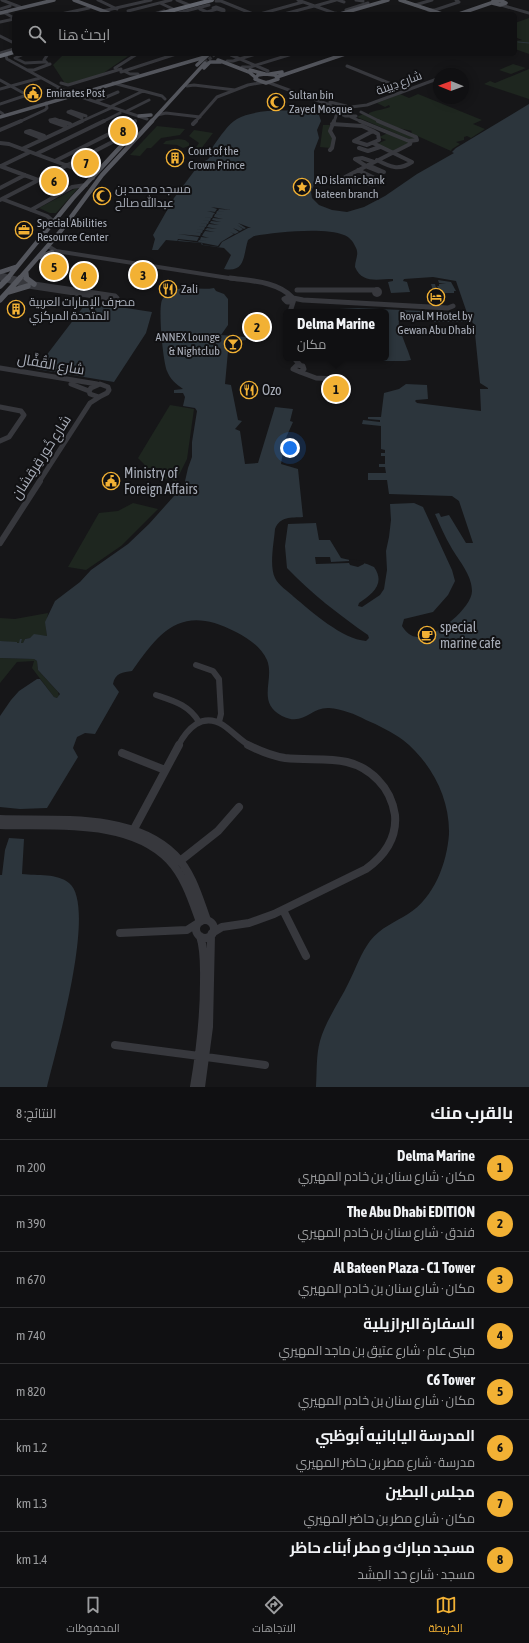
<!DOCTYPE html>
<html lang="ar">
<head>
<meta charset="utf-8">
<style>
	:root { --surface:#101012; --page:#19191b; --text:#f1f3f6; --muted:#9c9d9f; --line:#303032; --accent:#f2b134 }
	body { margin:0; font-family:"Asap Condensed",Cairo,sans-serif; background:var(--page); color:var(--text); direction:rtl }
	.compass { position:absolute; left:433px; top:68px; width:36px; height:36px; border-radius:50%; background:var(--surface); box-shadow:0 2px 10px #0003; rotate:271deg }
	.you { position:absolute; left:290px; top:448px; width:14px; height:14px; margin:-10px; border:3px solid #fff; border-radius:50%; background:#1a73e8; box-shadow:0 0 0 6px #1a73e833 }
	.badge { display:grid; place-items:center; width:26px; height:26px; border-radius:50%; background:var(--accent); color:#111; font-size:13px; font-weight:700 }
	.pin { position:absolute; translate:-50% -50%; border:2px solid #fff; box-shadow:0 1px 4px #0006 }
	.popup { position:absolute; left:283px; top:309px; width:106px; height:52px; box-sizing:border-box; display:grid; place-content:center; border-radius:6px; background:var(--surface); filter:drop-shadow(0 1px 3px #0005); font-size:13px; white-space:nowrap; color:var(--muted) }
	.popup b { font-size:15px; color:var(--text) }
	.popup::after { content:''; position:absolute; left:50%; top:100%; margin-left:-8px; border:8px solid transparent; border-top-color:var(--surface) }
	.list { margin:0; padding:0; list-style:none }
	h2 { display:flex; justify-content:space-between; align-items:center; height:52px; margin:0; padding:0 16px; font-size:17px }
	h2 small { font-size:13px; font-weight:400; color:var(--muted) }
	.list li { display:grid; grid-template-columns:26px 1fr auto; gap:12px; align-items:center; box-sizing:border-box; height:56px; padding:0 16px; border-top:1px solid var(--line) }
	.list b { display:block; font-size:15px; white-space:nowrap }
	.list p { margin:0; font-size:13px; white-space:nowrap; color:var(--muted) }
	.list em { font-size:13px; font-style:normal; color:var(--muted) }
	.icon { flex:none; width:22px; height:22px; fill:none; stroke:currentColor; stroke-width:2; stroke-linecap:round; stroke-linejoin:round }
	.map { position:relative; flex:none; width:529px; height:1087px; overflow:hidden; direction:ltr }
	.search { position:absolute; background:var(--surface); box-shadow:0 2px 10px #0003; left:12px; right:12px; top:12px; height:44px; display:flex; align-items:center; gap:10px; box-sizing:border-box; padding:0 14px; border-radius:6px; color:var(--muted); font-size:15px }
	.sheet { height:500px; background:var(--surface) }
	nav { display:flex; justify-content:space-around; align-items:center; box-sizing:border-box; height:56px; border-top:1px solid var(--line); background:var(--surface); font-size:11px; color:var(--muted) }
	nav a { display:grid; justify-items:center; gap:2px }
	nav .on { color:var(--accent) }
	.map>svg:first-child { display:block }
	.green { fill:#1e261f }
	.water { fill:#2c353c }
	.pier { fill:#161618 }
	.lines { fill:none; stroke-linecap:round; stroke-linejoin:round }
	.stream { stroke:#2c353c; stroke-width:1 }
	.major-tunnel { stroke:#333438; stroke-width:3.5; stroke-dasharray:3.5 1.5; stroke-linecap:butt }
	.minor-far4 { stroke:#37383d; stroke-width:3 }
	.minor-far3 { stroke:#37383d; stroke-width:4 }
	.minor-far2 { stroke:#37383d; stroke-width:5 }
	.minor-far1 { stroke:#37383d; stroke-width:6 }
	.minor { stroke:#37383d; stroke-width:8 }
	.major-far2 { stroke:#53555c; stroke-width:3.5 }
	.major-far1 { stroke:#53555c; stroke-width:4.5 }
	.major { stroke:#53555c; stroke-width:5.5 }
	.highway { stroke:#63666e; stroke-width:4 }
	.labels { text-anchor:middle; stroke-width:4; stroke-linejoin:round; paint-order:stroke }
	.far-street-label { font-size:12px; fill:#a8adb8; stroke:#111113 }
	.far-poi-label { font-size:12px; fill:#a8adb8; stroke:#111113; text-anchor:start }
	.street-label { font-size:14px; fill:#a8adb8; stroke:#111113 }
	.poi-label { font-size:14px; fill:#a8adb8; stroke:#111113; text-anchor:start }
</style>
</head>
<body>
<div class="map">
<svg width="529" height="1087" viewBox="0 0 529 1087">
	<rect width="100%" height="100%" fill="#161618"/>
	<path class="green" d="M 529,18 L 529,54 L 515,49 L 515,41 L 522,40 L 515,37 L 515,23 Z
		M 64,54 L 131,54 L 102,74 L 66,85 L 53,65 Z
		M 513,64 L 526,68 L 511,74 L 499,70 Z
		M 529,69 L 529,99 L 484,84 L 490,81 L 495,83 Z
		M 400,94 L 409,98 L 418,94 L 482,120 L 473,124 L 485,129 L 471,138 L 467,136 L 464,137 L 464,140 L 456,142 L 460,144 L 452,149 L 451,151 L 413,134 L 411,132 L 412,131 L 398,128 L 369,115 L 369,113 C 376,110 382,110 390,107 L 389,105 L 385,107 L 377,103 Z
		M 363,114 L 416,139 L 411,140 L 357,117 Z
		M 323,125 L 330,125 L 329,133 L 333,136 L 331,148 L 320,147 Z
		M 157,126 L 185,129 L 180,135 L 161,138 L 151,148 L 147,148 L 140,156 L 130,155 Z
		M 194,130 L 213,133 L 197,154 L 192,153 L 199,143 L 189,136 Z
		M 388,133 L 411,142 L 392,151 L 377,144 L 386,140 L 379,137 Z
		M 178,139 L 185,140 L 189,143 L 189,146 L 183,148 L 177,145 L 163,144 L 166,141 Z
		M 80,186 L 56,213 L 50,213 L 39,208 Z
		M 170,405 L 194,409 L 187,459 L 176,481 L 150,475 L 144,464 L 138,458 Z
		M 133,503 L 158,509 L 121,546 L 86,570 L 68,567 L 99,513 L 118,511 Z
		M 48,613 L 46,625 L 47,636 L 35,635 L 30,638 L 25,639 L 23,643 L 21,643 L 22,639 L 19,643 L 0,641 L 0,618 L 15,619 Z
		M 0,658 L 34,659 L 37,661 L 38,670 L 58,692 L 59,696 L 57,698 L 54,697 L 32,668 L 34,661 L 17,662 L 0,683 Z"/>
	<path class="water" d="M 529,104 L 529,1087 L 316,1087 C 317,1072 316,1055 320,1041 C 326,1020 340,1001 349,982 C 356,968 361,953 370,941 C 380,928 395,922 408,914 C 434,898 447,863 449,834 C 450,798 431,762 403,740 C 392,732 378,725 366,720 C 355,714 342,709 329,708 C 310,707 304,727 282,716 C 256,702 275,680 267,660 C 261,647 248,638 236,632 C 183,604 161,629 132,671 C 123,672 115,673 113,684 L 119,692 L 95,734 L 85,733 L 77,737 L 73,748 L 78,757 L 47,808 L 20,809 L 0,807 L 0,716 L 11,700 L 19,691 L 37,679 L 40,679 L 54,697 L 57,698 L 60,694 L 38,670 L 37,661 L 34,659 L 0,658 L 0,641 L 17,642 L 17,643 L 19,643 L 20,639 L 22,639 L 21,643 L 23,643 L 25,639 L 30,638 L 34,634 L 47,636 L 45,622 L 55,601 L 80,582 L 91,570 L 128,544 L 149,524 L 174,496 L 183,490 L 188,468 L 192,457 L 192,442 L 197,411 L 195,408 L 183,406 L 185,397 L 183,393 L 174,393 L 174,390 L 183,389 C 176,384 170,379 167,371 C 163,361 158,310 162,300 C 163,297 166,295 168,293 C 181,284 199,291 214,288 L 216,291 L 224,294 L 228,299 L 228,325 L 221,335 L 246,337 L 246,340 L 228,343 L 227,349 L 233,350 L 228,351 L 225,384 L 231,385 L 238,420 L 242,421 L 235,429 L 240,431 L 245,464 L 258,463 L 275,407 L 293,409 L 290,421 L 293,422 L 285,440 L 281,464 L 298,469 L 303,517 C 291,518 280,516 275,529 C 274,542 269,566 275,578 C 278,585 288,591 294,597 C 312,612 342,639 366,641 L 369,638 L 368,635 C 339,615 311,593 287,568 L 285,546 L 288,524 L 316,523 L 319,540 L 330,540 L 341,558 L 367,564 L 374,567 C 386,584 372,594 359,603 L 358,606 L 362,607 L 380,595 L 384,589 L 387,570 L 386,551 L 389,537 L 391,520 L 390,504 L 414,503 L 423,507 L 452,570 L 455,581 L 448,595 L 433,612 L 404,619 L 402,626 C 406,632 410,637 419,637 C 435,638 472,608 472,591 C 472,575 459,561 451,547 C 445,537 440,525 435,514 L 439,513 L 441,517 L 449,515 L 466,543 L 473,543 L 459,501 L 452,496 L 389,494 L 387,480 L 368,480 L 368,473 L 386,473 L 385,467 L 379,467 L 379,464 L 385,464 L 385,456 L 381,456 L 381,453 L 385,453 L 385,450 L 381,449 L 381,426 L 362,424 L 363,420 L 380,422 L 380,420 L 368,419 L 368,417 L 381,417 L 384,393 L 399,389 L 406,384 L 427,385 L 428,399 L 416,400 L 415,401 L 417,403 L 481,411 L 480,389 L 488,389 L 488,388 L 480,383 L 474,324 L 472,322 L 433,322 L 430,318 L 418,316 L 415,319 L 413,318 L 415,316 L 399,321 C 397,327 409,351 411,360 L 405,361 L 345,361 L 338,358 L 386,358 L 386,312 L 334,312 L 339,311 L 339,309 L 358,308 L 467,313 L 456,281 L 433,277 L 404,279 L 403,281 L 407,282 L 410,292 L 391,293 L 388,282 L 393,281 L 393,279 C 378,279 362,284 355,267 C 355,259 360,254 355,246 C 353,241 349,237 344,235 C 325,227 276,232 254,236 L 248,240 C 243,255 246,273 224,269 L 231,255 L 224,248 L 202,245 L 201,243 L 166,240 L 158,250 L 152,250 L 155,239 L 153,235 L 174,198 L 201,162 C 215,159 208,153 214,145 C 220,137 228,124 237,119 C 256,108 298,109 319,115 L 321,121 L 317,130 L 319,138 L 314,151 L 314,185 L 311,192 L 312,198 L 319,205 L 332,210 L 347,212 L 364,207 L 385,196 L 417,174 L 454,153 L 452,152 L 456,148 Z
		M 438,280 L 451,282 L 456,291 L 454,291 L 454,293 L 437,293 L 433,290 L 431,284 L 435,284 L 436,288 L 438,288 L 437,286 L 439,286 L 439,284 L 446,284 L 439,283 Z
		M 87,302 L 152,312 L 146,333 L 114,382 L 36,369 Z
		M 9,838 L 24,839 L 22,874 C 38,876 57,873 69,883 C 98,906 55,1053 47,1087 L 0,1087 L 0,875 L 2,875 L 5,850 Z"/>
	<path class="pier" d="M 211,207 L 231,210 L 219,209 L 218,211 L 227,212 L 217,211 L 216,214 L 225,215 L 215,214 L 214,217 L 223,219 L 213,218 L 212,220 L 221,222 L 211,221 L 210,223 L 219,225 L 209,224 L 207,227 L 217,229 L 207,228 L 205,230 L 215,232 L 205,231 L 203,234 L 211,235 L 203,234 L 202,236 L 209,238 L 201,237 L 200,240 L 207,241 L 199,240 L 198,242 L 218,246 L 221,242 L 234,234 L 230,232 L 235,234 L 239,232 L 233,228 L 240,231 L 243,229 L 237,225 L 244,229 L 246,228 L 238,223 L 251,228 L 248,228 L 222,242 L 219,247 L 202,245 L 203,244 L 201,243 L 179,240 L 177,241 L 178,239 L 197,241 L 199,237 L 178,234 L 200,236 L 201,233 L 194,232 L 202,233 L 203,230 L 195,229 L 204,230 L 205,227 L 197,226 L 206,227 L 207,224 L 199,223 L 208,224 L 209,221 L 201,220 L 210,221 L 211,218 L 203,217 L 212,218 L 213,215 L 205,214 L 213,215 L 215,213 L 207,211 L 215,212 L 217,209 Z
		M 315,557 L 330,557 L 331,562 L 349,561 L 349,559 L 364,561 L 364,564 L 358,567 L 350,565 L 349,563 L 316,564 Z"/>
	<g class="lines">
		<path class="stream" d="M 518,42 L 529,43"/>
		<path class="major-tunnel" d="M 205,63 L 215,54"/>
		<path class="minor-far4" d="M 2,0 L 20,7
			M 98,0 L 117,9
			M 177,0 L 189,5
			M 298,0 L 334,13 L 341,14
			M 338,0 L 344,2
			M 356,0 L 363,1 L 360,0
			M 216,1 L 221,1 L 253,14
			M 160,3 L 173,9
			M 415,5 L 432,0
			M 501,5 L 529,13
			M 315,6 L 336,0
			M 216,7 L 224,10 L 224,11 L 213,8 Z
			M 0,9 L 10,6
			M 200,9 L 207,12 L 217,9
			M 346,10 L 368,3
			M 428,10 L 435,10 L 459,2 L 456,0
			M 103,11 L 151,0
			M 128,11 L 171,0
			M 0,13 L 5,13 L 14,18
			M 61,14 L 89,8
			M 154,14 L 164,11
			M 174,14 L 209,5
			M 260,14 L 303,2
			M 284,14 L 314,6
			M 0,22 L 14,19
			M 0,36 L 14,43
			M 0,53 L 14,49
			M 24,54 L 15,58 L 25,63 L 44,62
			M 231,55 L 268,71
			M 6,56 L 7,59 L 69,93 L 147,119
			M 227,61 L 233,61 L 256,54
			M 47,63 L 44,60 L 48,54
			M 347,66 L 406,90
			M 242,67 L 250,67 L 292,54
			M 115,68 L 137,54
			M 27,70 L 34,70 L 50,64
			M 124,71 L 130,74 L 138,74
			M 121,72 L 176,54
			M 0,80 L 27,95 L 0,104
			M 267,82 L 330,105 L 337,110
			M 61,83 L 68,85 L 121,69
			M 113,83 L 162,96 L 165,99
			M 187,86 L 194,85 L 235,90
			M 0,89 L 40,78
			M 58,89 L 63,93 L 60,97
			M 97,101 L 118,92
			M 330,102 L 346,106
			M 112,106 L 143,91
			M 351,107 L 367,105 L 437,79
			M 339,108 L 337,112 L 345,116 L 356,116
			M 127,111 L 149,100
			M 0,112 L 3,114
			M 361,112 L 381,122
			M 157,115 L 166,113 L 200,117
			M 351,117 L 362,122
			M 82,118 L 68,112 L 71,111 L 86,116
			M 19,122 L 45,110 L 47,108 L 46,103
			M 54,122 L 50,120 L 55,119 L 63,122
			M 80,122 L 111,108
			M 102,122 L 120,113
			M 195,122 L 217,97 L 248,85 L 265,82
			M 334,122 L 337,113"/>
		<path class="minor-far3" d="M 51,121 L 65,126
			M 60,121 L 70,124
			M 360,121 L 409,141 L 417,140 L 416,137 L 378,121
			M 193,124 L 196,121
			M 332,124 L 362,126 L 373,131
			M 0,130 L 21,121
			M 373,131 L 378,134 L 379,140 L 367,145 L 354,141 Z
			M 41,138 L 26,132 L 30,131 L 44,136
			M 0,143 L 9,144 L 84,172 L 93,178
			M 373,143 L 412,162 C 399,171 390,167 377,160
			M 359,148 L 368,151 L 380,147
			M 22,149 L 82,121
			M 330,150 L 332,148 L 334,138 L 330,131 L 334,121
			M 36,154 L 104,121
			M 55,161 L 135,121
			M 0,166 L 38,180
			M 1,166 L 30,152
			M 365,166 L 380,172 L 384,172 L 368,165
			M 366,166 L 355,159 L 362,158 L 374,162
			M 349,175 C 360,181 371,188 383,182 L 358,170
			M 353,184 L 345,180 L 345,177 L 410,144 L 411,141
			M 0,188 L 25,175
			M 2,199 L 47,216 L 54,222
			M 0,200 L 122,137
			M 31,210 L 72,187 L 86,185
			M 48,246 L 56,251 L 235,279
			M 0,274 L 15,279
			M 0,278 L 2,279"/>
		<path class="minor-far2" d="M 0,278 L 28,286 L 114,299 L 117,298 L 115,296 L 34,284 L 12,278
			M 230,278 C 251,281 276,281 292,297
			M374.5 292a2.5 2.5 0 1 1 5 0a2.5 2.5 0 1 1-5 0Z
			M 297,290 L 375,290
			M 293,298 L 303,300 L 448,308 L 453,306
			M 290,312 L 294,299 L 288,297 L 284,299 L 287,302 L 292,302
			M 294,358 L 300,365
			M 297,365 L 303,366 L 304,369 L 300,372 L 293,369 Z
			M 0,368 L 97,384
			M 300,372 L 316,378 L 336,379
			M 71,384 L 89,391
			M 100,384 L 108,387 L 109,390 L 107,393 L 99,397 L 90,394 L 89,391 L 91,388 Z
			M 0,407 L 21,411 L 24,415 L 9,437 L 0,441
			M 39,482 L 90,403 L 101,396"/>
		<path class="minor-far1" d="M 0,543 L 40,481
			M 196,665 L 213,671 L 219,679 L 221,714 L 219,722
			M 156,695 C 174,701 189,705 199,722
			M 178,746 C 187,729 202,712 223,725 C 232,731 240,740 250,746"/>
		<path class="minor" d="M 122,753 L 165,770
			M 0,819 C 56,821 132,812 175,855 C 192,872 199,898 207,920
			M 0,825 C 53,827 129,818 169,860 C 185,877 192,900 200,922
			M 134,829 L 179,745
			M 180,861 L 218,831 L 239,807
			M 283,910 L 306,956
			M196 929a9 9 0 1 1 18 0a9 9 0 1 1-18 0Z
			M 120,933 L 187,930 L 198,923
			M 212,933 L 222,927 L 249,923 L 274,914 L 366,869 C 384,856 397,838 395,815 C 393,802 387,789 378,780 C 352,752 319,762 285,758 C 272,756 260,751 248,745
			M 115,1045 L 199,1056
			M 206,1057 L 265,1065
			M 194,1087 C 200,1052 204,1017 204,982 C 204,967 205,951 200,936
			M 201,1087 L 209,1027 L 211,935"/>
		<path class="major-far2" d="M 74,0 L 111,14
			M 400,0 L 442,14
			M 493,1 L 502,1 L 506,3 L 500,5 L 492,3 Z
			M 0,13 L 54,0
			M 340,14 L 388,0
			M 459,14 L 491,3
			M 218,60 L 249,72 L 255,77
			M 197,65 L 209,54
			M 204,68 L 210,62 L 221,62
			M 250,70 L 265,74
			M 265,74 L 275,75 L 278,79 L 266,83 L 255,79 L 258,75 Z
			M 270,74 L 282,72
			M 277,77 L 345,54
			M 139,116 L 151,115
			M 0,117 L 205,57
			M 151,122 L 205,63"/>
		<path class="major-far1" d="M 40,257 L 52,252
			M 26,271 L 27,279
			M 0,272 L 16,267
			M 7,279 L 73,198 L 126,141
			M 19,279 L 60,232 L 102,175 L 152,121"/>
		<path class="major" d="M 26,278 L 34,284
			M 0,286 L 8,278
			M 8,292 L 28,286
			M 0,300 L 20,278"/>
		<path class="highway" d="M 159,14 L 212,0
			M 0,56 L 14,52"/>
	</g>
	<defs>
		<symbol id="civic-ring" viewBox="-11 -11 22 22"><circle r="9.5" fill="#111113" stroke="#f2b134" stroke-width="1.5"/><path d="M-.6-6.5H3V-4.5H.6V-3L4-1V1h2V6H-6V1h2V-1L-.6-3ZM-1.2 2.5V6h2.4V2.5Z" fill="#f2b134"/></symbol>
		<symbol id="mosque-ring" viewBox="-11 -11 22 22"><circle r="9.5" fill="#111113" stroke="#f2b134" stroke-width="1.5"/><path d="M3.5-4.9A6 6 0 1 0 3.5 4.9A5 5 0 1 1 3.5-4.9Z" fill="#f2b134"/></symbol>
		<symbol id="building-ring" viewBox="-11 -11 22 22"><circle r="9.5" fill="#111113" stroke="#f2b134" stroke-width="1.5"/><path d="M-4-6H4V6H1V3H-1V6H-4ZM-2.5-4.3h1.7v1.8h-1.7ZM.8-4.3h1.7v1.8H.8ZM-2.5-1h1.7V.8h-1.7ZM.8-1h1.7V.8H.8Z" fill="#f2b134"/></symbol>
		<symbol id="sight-ring" viewBox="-11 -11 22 22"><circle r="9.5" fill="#111113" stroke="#f2b134" stroke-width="1.5"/><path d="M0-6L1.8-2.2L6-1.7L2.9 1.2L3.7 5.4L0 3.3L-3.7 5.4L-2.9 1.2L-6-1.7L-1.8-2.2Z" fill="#f2b134"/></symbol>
		<symbol id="office-ring" viewBox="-11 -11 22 22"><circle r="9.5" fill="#111113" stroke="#f2b134" stroke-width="1.5"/><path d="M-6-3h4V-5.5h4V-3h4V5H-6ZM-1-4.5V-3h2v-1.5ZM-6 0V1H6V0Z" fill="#f2b134"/></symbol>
		<symbol id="restaurant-ring" viewBox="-11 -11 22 22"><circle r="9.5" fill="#111113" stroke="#f2b134" stroke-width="1.5"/><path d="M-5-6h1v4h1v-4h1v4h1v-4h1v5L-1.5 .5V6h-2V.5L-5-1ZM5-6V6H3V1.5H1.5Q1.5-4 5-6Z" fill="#f2b134"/></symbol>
		<symbol id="hotel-ring" viewBox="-11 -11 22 22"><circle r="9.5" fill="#111113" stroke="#f2b134" stroke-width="1.5"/><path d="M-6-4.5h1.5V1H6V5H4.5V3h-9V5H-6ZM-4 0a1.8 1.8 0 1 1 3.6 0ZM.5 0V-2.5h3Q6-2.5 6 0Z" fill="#f2b134"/></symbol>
		<symbol id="bar-ring" viewBox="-11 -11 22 22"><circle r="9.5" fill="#111113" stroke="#f2b134" stroke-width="1.5"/><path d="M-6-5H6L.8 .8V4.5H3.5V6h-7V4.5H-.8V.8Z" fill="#f2b134"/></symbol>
		<symbol id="cafe-ring" viewBox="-11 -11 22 22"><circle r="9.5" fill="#111113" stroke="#f2b134" stroke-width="1.5"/><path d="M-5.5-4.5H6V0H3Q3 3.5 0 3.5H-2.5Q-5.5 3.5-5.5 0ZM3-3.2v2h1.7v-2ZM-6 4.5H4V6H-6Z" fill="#f2b134"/></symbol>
	</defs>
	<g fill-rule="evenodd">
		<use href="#civic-ring" x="23" y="83" width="20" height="20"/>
		<use href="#mosque-ring" x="266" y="92" width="20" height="20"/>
		<use href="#building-ring" x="165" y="148" width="20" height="20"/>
		<use href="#sight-ring" x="292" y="177" width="20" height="20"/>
		<use href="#mosque-ring" x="92" y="186" width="20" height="20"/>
		<use href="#office-ring" x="14" y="220" width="20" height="20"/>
		<use href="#restaurant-ring" x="158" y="279" width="20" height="20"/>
		<use href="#hotel-ring" x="426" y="287" width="20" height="20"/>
		<use href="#building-ring" x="6" y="299" width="20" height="20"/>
		<use href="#bar-ring" x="223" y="334" width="20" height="20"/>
		<use href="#restaurant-ring" x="239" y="380" width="20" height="20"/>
		<use href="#civic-ring" x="101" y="471" width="20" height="20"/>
		<use href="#cafe-ring" x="417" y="625" width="20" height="20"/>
	</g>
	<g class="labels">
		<g class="far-street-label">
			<text transform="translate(399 83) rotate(-20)" y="4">شارع دِيينة</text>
		</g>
		<g class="far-poi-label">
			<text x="46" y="97">Emirates Post</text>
			<text x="289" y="99">Sultan bin<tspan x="289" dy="14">Zayed Mosque</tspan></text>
			<text x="188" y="155">Court of the<tspan x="188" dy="14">Crown Prince</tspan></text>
			<text x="315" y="184">AD islamic bank<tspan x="315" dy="14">bateen branch</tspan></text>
			<text x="115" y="193">مسجد محمد بن<tspan x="115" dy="14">عبدالله صالح</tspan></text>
			<text x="37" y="227">Special Abilities<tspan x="37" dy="14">Resource Center</tspan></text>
			<text x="181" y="293">Zali</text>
			<text x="29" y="306">مصرف الإمارات العربية<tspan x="29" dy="14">المتحدة المركزي</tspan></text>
			<text x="436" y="320" text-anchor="middle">Royal M Hotel by<tspan x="436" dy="14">Gewan Abu Dhabi</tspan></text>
			<text x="220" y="341" text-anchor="end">ANNEX Lounge<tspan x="220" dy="14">&amp; Nightclub</tspan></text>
		</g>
		<g class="street-label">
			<text transform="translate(51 364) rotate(10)" y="5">شارع القُفَّال</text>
			<text transform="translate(41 457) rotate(-57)" y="5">شارع خُور قِرقِشان</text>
		</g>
		<g class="poi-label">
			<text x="262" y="395">Ozo</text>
			<text x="124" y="478">Ministry of<tspan x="124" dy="16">Foreign Affairs</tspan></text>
			<text x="440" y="632">special<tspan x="440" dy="16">marine cafe</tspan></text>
		</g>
	</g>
</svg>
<svg class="compass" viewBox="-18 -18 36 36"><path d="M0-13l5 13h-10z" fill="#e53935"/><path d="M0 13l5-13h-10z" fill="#9c9d9f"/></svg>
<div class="you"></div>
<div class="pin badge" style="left:336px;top:389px">1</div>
<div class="popup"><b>Delma Marine</b>مكان</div>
<div class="pin badge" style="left:257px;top:327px">2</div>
<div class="pin badge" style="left:143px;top:275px">3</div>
<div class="pin badge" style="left:84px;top:276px">4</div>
<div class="pin badge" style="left:54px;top:267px">5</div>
<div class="pin badge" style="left:54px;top:181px">6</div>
<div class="pin badge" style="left:86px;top:163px">7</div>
<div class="pin badge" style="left:123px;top:131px">8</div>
<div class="search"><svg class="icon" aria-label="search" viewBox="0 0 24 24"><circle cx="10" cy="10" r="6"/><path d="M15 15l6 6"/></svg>ابحث هنا</div>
</div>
<section class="sheet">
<h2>بالقرب منك<small>النتائج: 8</small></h2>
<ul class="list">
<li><span class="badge">1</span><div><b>Delma Marine</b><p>مكان · شارع سنان بن خادم المهيري</p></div><em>200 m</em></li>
<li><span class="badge">2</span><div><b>The Abu Dhabi EDITION</b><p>فندق · شارع سنان بن خادم المهيري</p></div><em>390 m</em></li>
<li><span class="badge">3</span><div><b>Al Bateen Plaza - C1 Tower</b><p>مكان · شارع سنان بن خادم المهيري</p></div><em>670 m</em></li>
<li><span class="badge">4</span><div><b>السفارة البرازيلية</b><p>مبنى عام · شارع عتيق بن ماجد المهيري</p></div><em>740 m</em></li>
<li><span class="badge">5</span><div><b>C6 Tower</b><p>مكان · شارع سنان بن خادم المهيري</p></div><em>820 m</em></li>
<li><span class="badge">6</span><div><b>المدرسة اليابانيه أبوظبي</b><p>مدرسة · شارع مطر بن حاضر المهيري</p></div><em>1.2 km</em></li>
<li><span class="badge">7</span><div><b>مجلس البطين</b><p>مكان · شارع مطر بن حاضر المهيري</p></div><em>1.3 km</em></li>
<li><span class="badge">8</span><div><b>مسجد مبارك و مطر أبناء حاظر</b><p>مسجد · شارع حَد المِشَد</p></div><em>1.4 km</em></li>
</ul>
</section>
<nav>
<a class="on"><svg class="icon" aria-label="map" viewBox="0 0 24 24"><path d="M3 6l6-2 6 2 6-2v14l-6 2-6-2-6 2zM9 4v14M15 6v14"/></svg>الخريطة</a>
<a><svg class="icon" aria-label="directions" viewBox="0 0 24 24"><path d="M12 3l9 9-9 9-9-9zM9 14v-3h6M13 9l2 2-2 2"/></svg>الاتجاهات</a>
<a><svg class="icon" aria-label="saved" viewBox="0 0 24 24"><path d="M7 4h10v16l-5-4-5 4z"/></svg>المحفوظات</a>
</nav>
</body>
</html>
